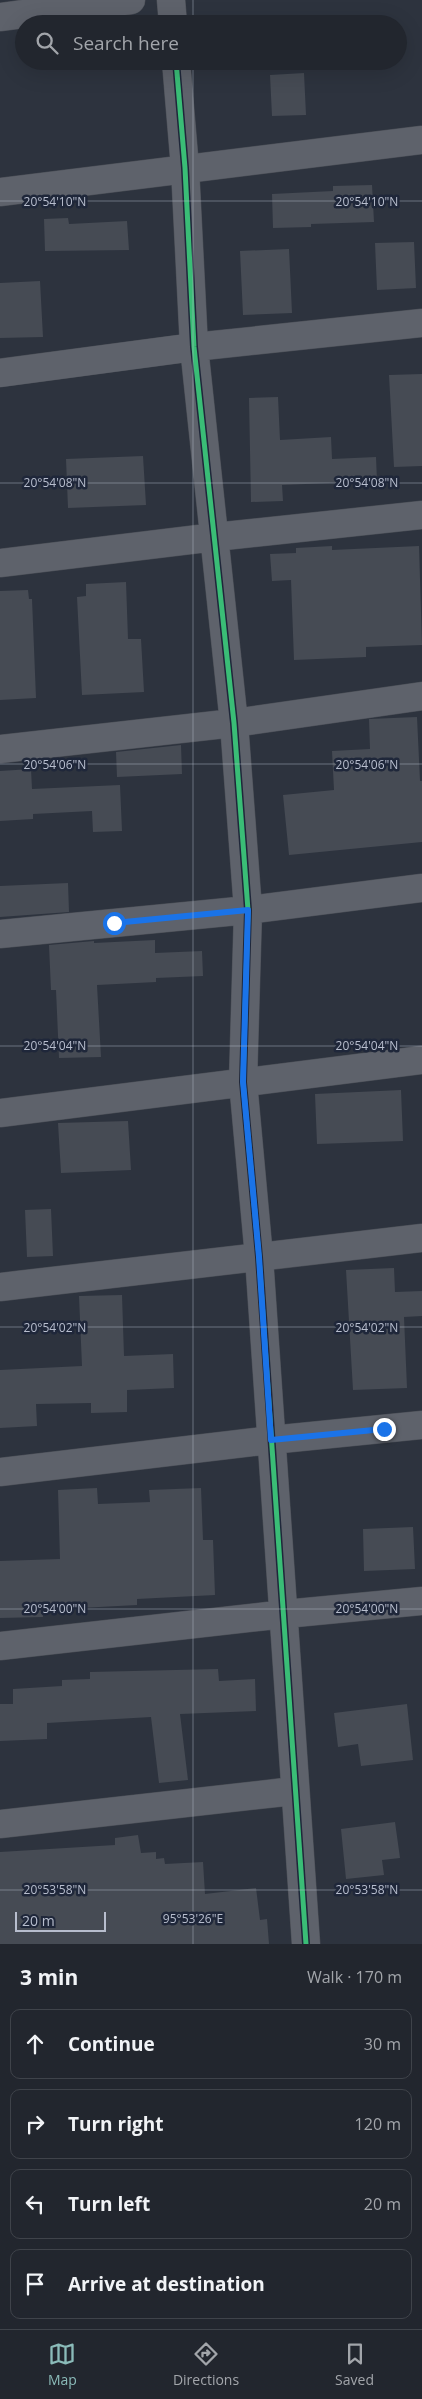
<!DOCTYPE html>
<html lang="en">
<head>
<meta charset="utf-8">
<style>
	:root { --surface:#22262e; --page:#2a2e36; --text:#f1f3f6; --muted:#a2a5aa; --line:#3f434a; --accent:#8bbbb9 }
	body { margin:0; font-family:"Open Sans",sans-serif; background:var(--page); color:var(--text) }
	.scale { position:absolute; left:15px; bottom:12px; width:91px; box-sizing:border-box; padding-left:5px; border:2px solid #b8bece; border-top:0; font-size:14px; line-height:18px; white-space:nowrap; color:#b8bece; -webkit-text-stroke:4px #1f273a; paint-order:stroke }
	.stop { position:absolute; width:15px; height:15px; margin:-11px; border:4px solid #1a73e8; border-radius:50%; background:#fff }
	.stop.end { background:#1a73e8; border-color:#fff; box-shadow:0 1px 5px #0008 }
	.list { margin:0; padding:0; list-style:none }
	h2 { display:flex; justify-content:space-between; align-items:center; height:65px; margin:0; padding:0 20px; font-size:21px }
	h2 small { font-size:16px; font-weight:400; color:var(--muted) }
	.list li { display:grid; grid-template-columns:32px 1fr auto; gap:15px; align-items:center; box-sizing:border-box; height:70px; margin:0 10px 10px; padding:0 10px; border:1px solid var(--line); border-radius:10px }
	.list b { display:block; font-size:19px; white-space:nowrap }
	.list em { font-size:16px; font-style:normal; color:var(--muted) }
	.icon { flex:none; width:28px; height:28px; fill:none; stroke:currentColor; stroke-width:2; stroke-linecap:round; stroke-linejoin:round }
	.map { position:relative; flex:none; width:422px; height:1944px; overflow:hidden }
	.search { position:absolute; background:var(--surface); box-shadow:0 5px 20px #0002; left:15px; right:15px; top:15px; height:55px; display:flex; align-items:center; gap:12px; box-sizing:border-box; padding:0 18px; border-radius:28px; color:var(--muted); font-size:19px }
	.sheet { height:385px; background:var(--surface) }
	nav { display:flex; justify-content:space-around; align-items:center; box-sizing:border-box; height:70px; border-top:1px solid var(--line); background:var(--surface); font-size:14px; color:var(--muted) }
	nav a { display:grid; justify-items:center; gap:2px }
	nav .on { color:var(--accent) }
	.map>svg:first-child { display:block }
	.building { fill:#464b54 }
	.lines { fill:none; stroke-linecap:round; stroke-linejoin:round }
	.minor-casing { stroke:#4a4e56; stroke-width:29 }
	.minor { stroke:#5e626b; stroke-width:28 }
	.cycleway-casing { stroke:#1f273a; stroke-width:8 }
	.cycleway { stroke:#3abd76; stroke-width:5 }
	.route { stroke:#1a73e8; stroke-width:6 }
	.ticks { fill:none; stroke:#b8bece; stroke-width:1; stroke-opacity:0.45 }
	.ticks-label { font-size:12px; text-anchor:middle; fill:#b8bece; stroke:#1f273a; stroke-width:5; stroke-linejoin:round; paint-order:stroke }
</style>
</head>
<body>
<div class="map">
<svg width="422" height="1944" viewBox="0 0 422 1944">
	<rect width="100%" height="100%" fill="#2d333e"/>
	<path class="building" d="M 304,73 L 306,115 L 272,116 L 270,75 Z
		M 372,185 L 374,222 L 311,224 L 311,227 L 273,228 L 272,194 L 333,191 L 333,186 Z
		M 68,218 L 69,224 L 127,221 L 129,250 L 45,251 L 44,219 Z
		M 414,242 L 416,288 L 377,290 L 375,243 Z
		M 289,249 L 292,313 L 243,315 L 240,251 Z
		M 40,281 L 43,337 L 0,338 L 0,283 Z
		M 422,374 L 422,466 L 394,467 L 389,375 Z
		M 278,397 L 280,440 L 331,437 L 332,459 L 376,457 L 377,481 L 282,485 L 283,501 L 251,502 L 249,398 Z
		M 143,456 L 146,505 L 68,508 L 66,459 Z
		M 332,546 L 332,550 L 419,546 L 422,645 L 366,647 L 366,657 L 294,660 L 291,580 L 272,581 L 270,554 L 296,553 L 296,548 Z
		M 126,582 L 128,639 L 141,639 L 144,692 L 82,695 L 77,597 L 86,596 L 86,584 Z
		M 28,590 L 29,599 L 32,599 L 36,698 L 0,700 L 0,591 Z
		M 417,717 L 420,781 L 422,781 L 422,842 L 289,855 L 283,795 L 334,790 L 332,751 L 370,749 L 369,719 Z
		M 181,745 L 182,774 L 117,777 L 116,752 Z
		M 31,769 L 32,789 L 120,785 L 122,831 L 93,832 L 92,811 L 33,814 L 33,819 L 0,821 L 0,771 Z
		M 68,883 L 69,912 L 0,917 L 0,886 Z
		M 155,940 L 155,953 L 202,951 L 203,976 L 156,978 L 156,982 L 97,985 L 101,1057 L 59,1058 L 56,990 L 51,990 L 49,945 L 94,941 L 94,943 Z
		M 401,1090 L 403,1141 L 317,1144 L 315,1094 Z
		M 128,1121 L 131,1170 L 61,1173 L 58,1123 Z
		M 51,1209 L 53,1256 L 27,1257 L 25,1210 Z
		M 394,1268 L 395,1292 L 422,1291 L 422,1316 L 404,1317 L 407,1388 L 353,1390 L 346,1270 Z
		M 122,1295 L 124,1356 L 173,1354 L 174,1388 L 127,1390 L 127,1412 L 91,1413 L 91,1403 L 36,1404 L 37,1426 L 0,1428 L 0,1370 L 82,1366 L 79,1296 Z
		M 97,1488 L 98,1504 L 150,1502 L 149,1490 L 201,1488 L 203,1540 L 213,1540 L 215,1595 L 137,1599 L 137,1605 L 42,1610 L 43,1617 L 0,1618 L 0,1561 L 60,1559 L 58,1490 Z
		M 413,1527 L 415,1569 L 364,1571 L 363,1529 Z
		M 218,1669 L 219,1681 L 255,1679 L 256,1711 L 180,1714 L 188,1780 L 159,1783 L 151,1717 L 47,1723 L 47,1739 L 0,1741 L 0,1704 L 13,1704 L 13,1689 L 62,1686 L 62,1680 L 90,1679 L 90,1672 Z
		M 407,1704 L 413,1760 L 361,1766 L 358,1744 L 338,1747 L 334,1713 Z
		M 395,1822 L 400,1858 L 382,1860 L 384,1875 L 346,1879 L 341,1829 Z
		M 138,1835 L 141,1853 L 156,1852 L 156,1859 L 164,1858 L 165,1864 L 203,1862 L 205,1894 L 256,1888 L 260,1920 L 267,1919 L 269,1944 L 0,1944 L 0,1852 L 115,1845 L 115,1838 Z"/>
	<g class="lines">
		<defs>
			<path id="minor" d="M 171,0 L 173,24
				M 0,17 L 131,0
				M 176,61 L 185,168 L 194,347 L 234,723 L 248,910 L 243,1082 L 259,1257 L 306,1944
				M 0,192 L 422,140
				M 0,373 L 194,347 L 422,323
				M 0,563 L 215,537 L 422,515
				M 0,749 L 234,723 L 422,696
				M 0,934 L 248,910 L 422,888
				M 0,1113 L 422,1060
				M 0,1287 L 422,1238
				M 0,1472 L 271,1440 L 422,1425
				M 0,1646 L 285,1614 L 422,1601
				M 0,1824 L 294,1791"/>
		</defs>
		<use href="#minor" class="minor-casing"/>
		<use href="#minor" class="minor"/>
		<defs>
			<path id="cycleway" d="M 176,61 L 185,168 L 194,347 L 234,723 L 248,910 L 243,1082 L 259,1257 L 306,1944"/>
		</defs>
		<use href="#cycleway" class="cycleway-casing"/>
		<use href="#cycleway" class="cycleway"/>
	</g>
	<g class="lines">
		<path class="route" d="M 114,923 L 248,910 L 243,1082 L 259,1257 L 271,1440 L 384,1429"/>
	</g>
	<path class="ticks" d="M 193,0 L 193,24M 193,61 L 193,1944M 0,201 L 422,201M 0,483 L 422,483M 0,764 L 422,764M 0,1046 L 422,1046M 0,1327 L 422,1327M 0,1609 L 422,1609M 0,1890 L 422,1890"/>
	<g class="ticks-label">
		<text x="55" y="206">20°54'10"N</text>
		<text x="367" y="206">20°54'10"N</text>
		<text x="55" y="487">20°54'08"N</text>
		<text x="367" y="487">20°54'08"N</text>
		<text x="55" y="769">20°54'06"N</text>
		<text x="367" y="769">20°54'06"N</text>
		<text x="55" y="1050">20°54'04"N</text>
		<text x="367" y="1050">20°54'04"N</text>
		<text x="55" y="1332">20°54'02"N</text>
		<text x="367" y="1332">20°54'02"N</text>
		<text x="55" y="1613">20°54'00"N</text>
		<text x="367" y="1613">20°54'00"N</text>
		<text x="55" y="1894">20°53'58"N</text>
		<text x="367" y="1894">20°53'58"N</text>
		<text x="193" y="1923">95°53'26"E</text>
	</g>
</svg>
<div class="scale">20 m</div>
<div class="stop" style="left:114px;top:923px"></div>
<div class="stop end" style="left:384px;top:1429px"></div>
<div class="search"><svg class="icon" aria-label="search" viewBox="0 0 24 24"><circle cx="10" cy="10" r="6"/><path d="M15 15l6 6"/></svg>Search here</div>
</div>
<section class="sheet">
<h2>3 min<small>Walk · 170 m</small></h2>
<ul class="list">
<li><svg class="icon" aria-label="ahead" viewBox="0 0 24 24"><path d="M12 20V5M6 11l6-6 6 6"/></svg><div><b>Continue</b></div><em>30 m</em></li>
<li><svg class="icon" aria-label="right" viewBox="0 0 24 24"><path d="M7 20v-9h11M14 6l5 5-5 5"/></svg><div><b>Turn right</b></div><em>120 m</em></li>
<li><svg class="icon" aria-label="left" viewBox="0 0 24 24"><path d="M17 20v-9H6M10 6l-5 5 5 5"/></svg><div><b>Turn left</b></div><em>20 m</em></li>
<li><svg class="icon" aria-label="arrive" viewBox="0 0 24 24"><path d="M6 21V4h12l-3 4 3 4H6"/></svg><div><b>Arrive at destination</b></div></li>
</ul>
</section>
<nav>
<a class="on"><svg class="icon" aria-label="map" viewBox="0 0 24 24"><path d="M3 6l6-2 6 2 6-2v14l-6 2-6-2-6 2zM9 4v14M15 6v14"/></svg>Map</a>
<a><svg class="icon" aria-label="directions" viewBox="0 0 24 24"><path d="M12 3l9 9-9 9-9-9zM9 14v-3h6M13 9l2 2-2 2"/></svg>Directions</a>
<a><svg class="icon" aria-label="saved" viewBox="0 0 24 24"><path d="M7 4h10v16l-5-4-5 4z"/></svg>Saved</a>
</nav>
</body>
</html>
